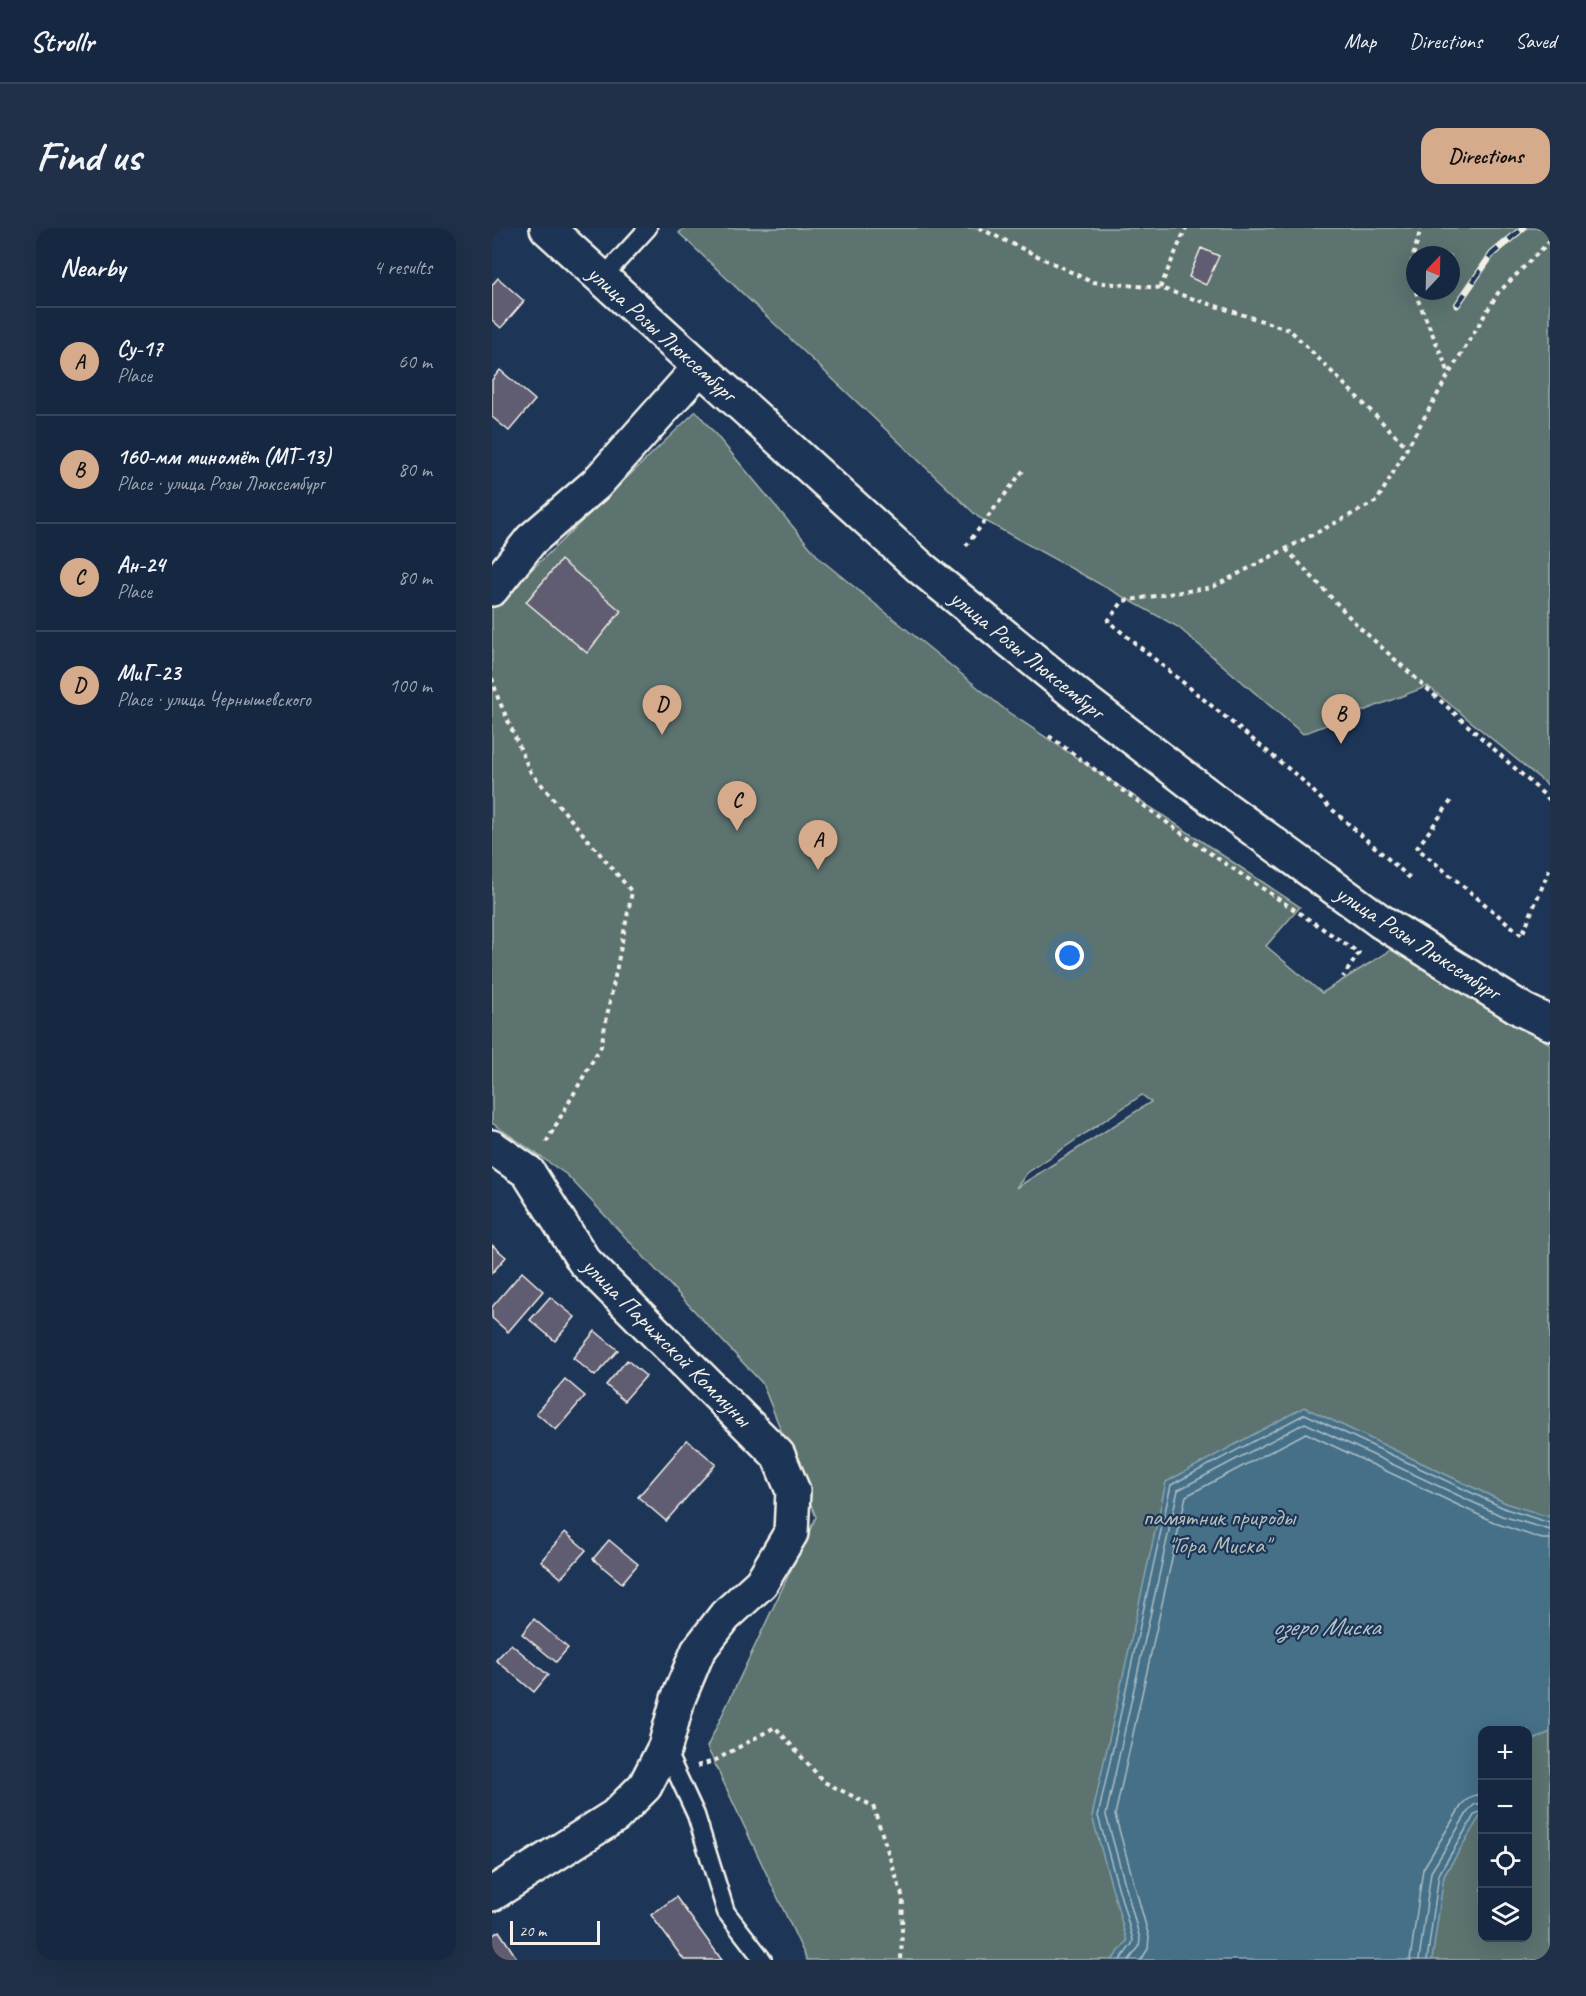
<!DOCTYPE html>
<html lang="en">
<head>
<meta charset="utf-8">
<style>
	:root { --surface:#162841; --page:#1f3048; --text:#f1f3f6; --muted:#9ea6b1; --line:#35445a; --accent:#d6ab8b }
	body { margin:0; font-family:Caveat,sans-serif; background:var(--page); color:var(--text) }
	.controls { position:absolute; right:18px; bottom:18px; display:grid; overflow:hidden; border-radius:12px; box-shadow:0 6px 24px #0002 }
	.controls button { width:54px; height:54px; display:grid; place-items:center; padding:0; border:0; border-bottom:2px solid var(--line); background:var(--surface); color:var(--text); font:30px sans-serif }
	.compass { position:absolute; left:914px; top:18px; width:54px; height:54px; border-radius:50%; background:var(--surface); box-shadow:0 6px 24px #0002; rotate:22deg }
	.scale { position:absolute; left:18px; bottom:15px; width:90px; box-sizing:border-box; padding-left:6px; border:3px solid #f4f1e8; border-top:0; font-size:16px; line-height:21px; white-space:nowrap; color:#f4f1e8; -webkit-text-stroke:4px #1d3557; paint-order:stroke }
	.you { position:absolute; left:578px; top:728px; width:21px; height:21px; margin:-15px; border:4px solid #fff; border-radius:50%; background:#1a73e8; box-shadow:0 0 0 9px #1a73e833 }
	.badge { display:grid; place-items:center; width:39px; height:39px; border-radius:50%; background:var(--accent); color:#111; font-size:20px; font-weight:700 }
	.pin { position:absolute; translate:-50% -50px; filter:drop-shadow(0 2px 3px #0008) }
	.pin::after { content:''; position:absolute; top:32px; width:21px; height:18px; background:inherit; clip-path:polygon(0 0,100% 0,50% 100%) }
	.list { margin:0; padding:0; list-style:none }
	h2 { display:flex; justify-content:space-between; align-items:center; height:78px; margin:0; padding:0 24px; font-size:26px }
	h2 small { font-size:20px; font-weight:400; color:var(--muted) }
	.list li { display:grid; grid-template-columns:39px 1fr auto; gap:18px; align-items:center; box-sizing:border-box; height:108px; padding:0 24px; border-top:2px solid var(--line) }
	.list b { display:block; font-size:22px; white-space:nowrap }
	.list p { margin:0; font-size:20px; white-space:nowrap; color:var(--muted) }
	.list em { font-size:20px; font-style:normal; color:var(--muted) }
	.icon { flex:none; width:33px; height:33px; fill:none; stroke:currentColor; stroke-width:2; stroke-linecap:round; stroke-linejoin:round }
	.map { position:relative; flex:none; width:1058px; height:1732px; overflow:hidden; border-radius:18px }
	header { display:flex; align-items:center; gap:36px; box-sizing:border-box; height:84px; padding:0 30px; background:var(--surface); border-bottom:2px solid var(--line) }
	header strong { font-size:28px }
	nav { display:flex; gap:33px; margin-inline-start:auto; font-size:21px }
	.intro { display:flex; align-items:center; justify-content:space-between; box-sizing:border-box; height:144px; padding:0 36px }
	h1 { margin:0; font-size:42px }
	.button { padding:15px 27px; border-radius:18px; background:var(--accent); color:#111; font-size:21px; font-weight:700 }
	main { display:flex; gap:36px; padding:0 36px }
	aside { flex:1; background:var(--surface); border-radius:18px; box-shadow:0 6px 24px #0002 }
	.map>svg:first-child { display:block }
	.green { fill:#5b736f; stroke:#a8b2ac; stroke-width:1.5; fill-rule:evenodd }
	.water { fill:#447088; stroke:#8aa4ae; stroke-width:1.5 }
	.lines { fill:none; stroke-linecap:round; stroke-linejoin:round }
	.shore { stroke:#aebdc2; stroke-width:1.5 }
	.building { fill:#615c72; stroke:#f4f1e8; stroke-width:1.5 }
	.lane-casing { stroke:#f4f1e8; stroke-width:21 }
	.street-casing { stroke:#f4f1e8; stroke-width:38 }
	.secondary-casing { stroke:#f4f1e8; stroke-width:38 }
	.path { stroke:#f4f1e8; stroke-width:4; stroke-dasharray:4.5 4.5; stroke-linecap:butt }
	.lane { stroke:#1d3557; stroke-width:16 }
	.street { stroke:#1d3557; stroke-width:33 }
	.secondary { stroke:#1d3557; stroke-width:33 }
	.rail-casing { stroke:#f4f1e8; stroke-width:7 }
	.rail { stroke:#1d3557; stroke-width:4.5; stroke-dasharray:14; stroke-linecap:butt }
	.labels { text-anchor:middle; stroke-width:4.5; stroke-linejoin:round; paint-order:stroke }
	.street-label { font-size:24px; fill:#f4f1e8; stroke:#1d3557 }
	.park-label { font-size:24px; fill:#b7bfb8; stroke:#1d3557 }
	.water-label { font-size:26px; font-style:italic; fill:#b6c4c6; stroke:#1d3557 }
</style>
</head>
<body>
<header>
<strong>Strollr</strong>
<nav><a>Map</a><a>Directions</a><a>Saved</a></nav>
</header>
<div class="intro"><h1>Find us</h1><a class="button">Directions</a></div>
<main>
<aside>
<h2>Nearby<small>4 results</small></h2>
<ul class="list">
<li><span class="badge">A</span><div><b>Су-17</b><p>Place</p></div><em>60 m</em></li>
<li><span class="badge">B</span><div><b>160-мм миномёт (MT-13)</b><p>Place · улица Розы Люксембург</p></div><em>80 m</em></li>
<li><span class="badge">C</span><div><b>Ан-24</b><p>Place</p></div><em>80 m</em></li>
<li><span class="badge">D</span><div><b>МиГ-23</b><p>Place · улица Чернышевского</p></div><em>100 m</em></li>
</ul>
</aside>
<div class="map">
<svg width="1058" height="1732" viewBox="0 0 1058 1732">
	<rect width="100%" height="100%" fill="#1d3557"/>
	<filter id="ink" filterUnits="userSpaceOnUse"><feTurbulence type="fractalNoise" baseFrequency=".0167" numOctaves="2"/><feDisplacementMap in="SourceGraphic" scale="12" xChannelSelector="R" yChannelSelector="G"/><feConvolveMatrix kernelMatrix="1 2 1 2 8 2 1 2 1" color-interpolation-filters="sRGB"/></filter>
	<g filter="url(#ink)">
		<path class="green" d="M 192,0 L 1058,0 L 1058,559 L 936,458 L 811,506 L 686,399 L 486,289 L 187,5 ZM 923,27 L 959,27 L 959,63 L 923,63 Z
			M 204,183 L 328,331 L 516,484 L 808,679 L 774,718 L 830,765 L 902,720 L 1058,816 L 1058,1732 L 315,1732 L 215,1519 L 324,1289 L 270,1155 L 75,947 L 0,895 L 0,380 ZM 650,867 L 659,874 L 524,960 L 535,945 ZM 990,1502 L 1036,1502 L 1036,1710 L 990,1710 Z"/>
		<path class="water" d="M 812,1179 L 1016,1276 L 1058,1289 L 1058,1504 L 1036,1515 L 1036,1502 L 990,1502 L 990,1585 L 952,1648 L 940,1732 L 620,1732 L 635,1713 L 600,1588 L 674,1254 Z"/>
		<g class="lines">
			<path class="shore" d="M 628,1732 L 640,1716 L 641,1712 L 606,1588 L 679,1257 L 813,1186 L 1014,1281 L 1058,1295
				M 637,1732 L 647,1719 L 648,1711 L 614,1587 L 686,1262 L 813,1195 L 1010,1288 L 1058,1302
				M 649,1732 L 656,1721 L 657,1709 L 623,1587 L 694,1268 L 814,1205 L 1006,1296 L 1050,1311 L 1058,1311
				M 918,1732 L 931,1641 L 971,1575 L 980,1568 L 990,1566
				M 927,1732 L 939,1644 L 977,1582 L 982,1577 L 990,1575
				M 935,1732 L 947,1646 L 983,1586 L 990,1583"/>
		</g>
		<path class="building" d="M 709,20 L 727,28 L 714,57 L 697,49 Z
			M 6,50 L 32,73 L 9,100 L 0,92 L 0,57 Z
			M 8,142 L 43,172 L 17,203 L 0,189 L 0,152 Z
			M 69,332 L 129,383 L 95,425 L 34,374 Z
			M 0,1017 L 14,1029 L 0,1045 Z
			M 30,1044 L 51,1063 L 16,1104 L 0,1090 L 0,1079 Z
			M 58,1069 L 83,1089 L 63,1113 L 38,1092 Z
			M 103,1103 L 126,1122 L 103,1148 L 81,1130 Z
			M 135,1132 L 154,1148 L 132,1173 L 114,1157 Z
			M 73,1151 L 93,1168 L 64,1202 L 44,1185 Z
			M 195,1212 L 224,1236 L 174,1293 L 146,1269 Z
			M 73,1304 L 94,1322 L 69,1350 L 49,1333 Z
			M 117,1312 L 146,1336 L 130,1355 L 101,1331 Z
			M 42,1391 L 76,1420 L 64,1434 L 30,1406 Z
			M 19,1416 L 56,1447 L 42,1464 L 4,1432 Z
			M 184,1669 L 230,1732 L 192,1732 L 159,1687 Z
			M 7,1703 L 26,1732 L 0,1732 L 0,1708 Z"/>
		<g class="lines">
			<defs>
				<path id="lane" d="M 110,50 L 156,0
					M 173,1520 L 204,1587 L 234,1684 L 271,1732"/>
				<path id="street" d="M 0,361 L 39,312 L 104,256 L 208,139
					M 0,919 L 36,944 L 92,1033 L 286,1227 L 301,1263 L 299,1305 L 269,1355 L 233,1388 L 206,1423 L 186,1471 L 173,1519 L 153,1558 L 123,1588 L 0,1666"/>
				<path id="secondary" d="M 55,0 L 429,340 L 585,467 L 723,573 L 888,693 L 1031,782 L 1058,795"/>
			</defs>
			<use href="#lane" class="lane-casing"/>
			<use href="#street" class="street-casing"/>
			<use href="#secondary" class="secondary-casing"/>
			<path class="path" d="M 487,0 L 600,54 L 668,60 L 798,102 L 915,219
				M 923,54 L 920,32 L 929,0
				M 668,60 L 694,0
				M 924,63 L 926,72 L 957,145
				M 474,318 L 533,240
				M 794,321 L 865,397 L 1058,572
				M 0,450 L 6,470 L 38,543 L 140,664 L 109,818 L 52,918
				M 557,508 L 707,618 L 867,725 L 851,749
				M 959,573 L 925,620 L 1030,707 L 1058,640
				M 918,650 L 835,577 L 809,551 L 616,393 L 631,373 L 721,359 L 885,273 L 957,146 L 1006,65 L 1058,13
				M 205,1538 L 222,1533 L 283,1499 L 332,1554 L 381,1578 L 411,1670 L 409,1732"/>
			<use href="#lane" class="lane"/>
			<use href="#street" class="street"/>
			<use href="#secondary" class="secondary"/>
			<defs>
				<path id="rail" d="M 965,77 L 1000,26 L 1031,0"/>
			</defs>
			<use href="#rail" class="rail-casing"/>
			<use href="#rail" class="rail"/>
		</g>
	</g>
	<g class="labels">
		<g class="street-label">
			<text transform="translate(170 105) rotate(42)" y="8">улица Розы Люксембург</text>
			<text transform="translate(535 426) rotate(39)" y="8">улица Розы Люксембург</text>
			<text transform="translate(926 714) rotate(33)" y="8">улица Розы Люксембург</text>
			<text transform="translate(175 1114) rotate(45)" y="8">улица Парижской Коммуны</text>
		</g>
		<g class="park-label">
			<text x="727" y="1297">памятник природы<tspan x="727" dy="28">"Гора Миска"</tspan></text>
		</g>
		<g class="water-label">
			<text x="834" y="1407">озеро Миска</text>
		</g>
	</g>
</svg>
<div class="controls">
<button>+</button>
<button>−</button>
<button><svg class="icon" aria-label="locate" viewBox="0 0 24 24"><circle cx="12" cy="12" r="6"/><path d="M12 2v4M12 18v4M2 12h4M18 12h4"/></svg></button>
<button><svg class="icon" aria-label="layers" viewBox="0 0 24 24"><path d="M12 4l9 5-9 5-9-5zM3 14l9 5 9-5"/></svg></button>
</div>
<svg class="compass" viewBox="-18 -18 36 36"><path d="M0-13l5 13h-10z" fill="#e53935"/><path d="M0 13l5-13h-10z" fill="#9ea6b1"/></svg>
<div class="scale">20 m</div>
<div class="you"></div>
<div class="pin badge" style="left:326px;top:642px">A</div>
<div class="pin badge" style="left:849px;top:516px">B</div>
<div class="pin badge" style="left:245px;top:603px">C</div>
<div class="pin badge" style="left:170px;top:507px">D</div>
</div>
</main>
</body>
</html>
